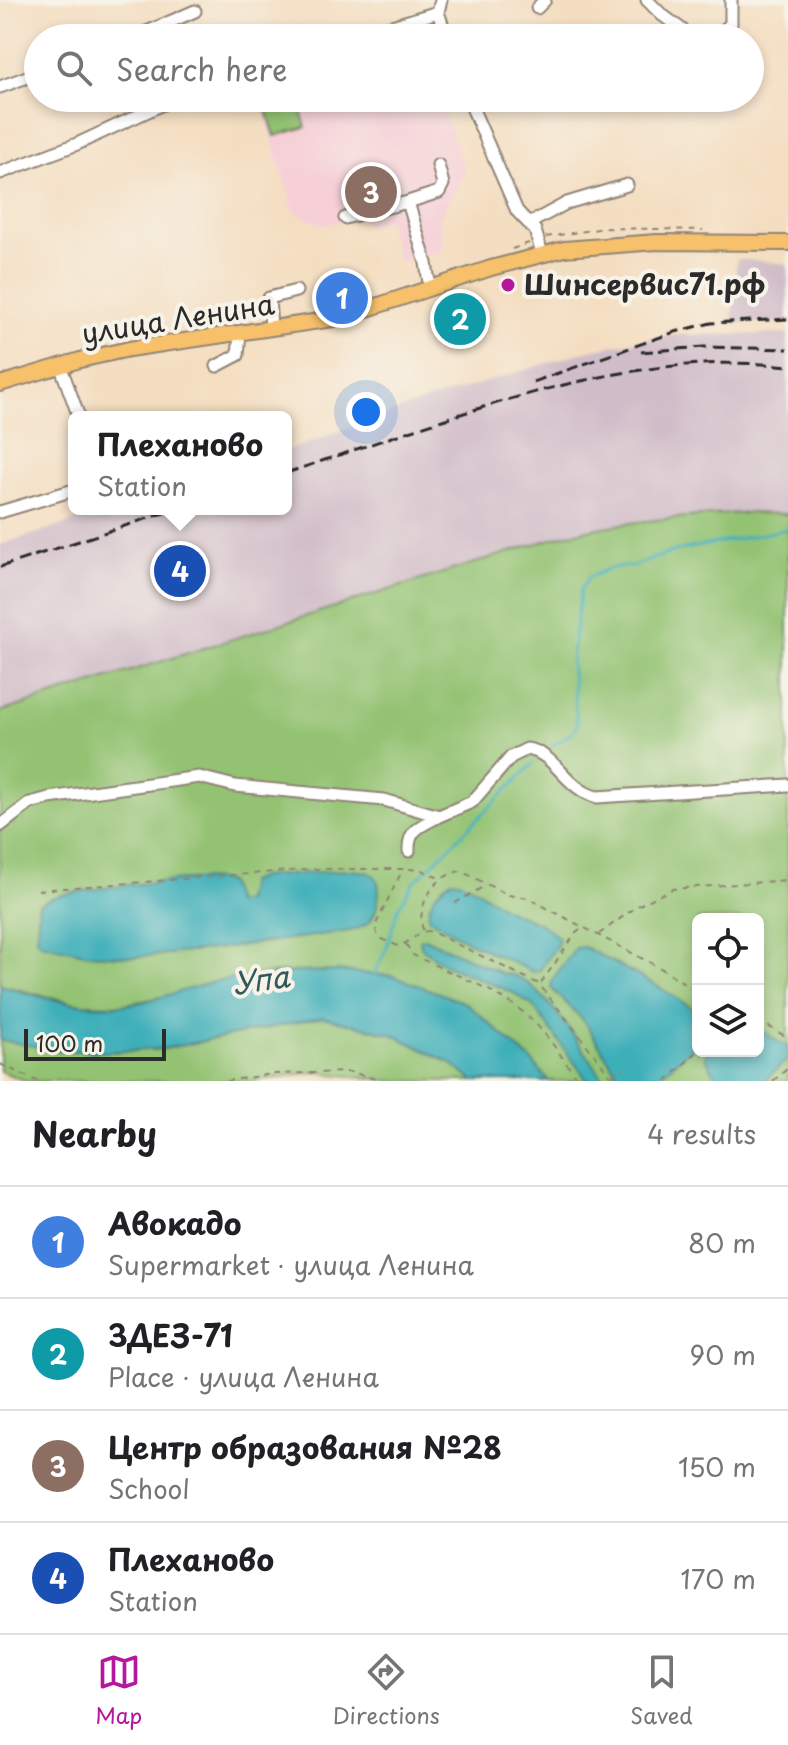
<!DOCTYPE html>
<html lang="en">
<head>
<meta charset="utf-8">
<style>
	:root { --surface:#fff; --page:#f2f2f2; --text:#202124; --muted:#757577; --line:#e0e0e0; --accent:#b5179e }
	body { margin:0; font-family:"Playpen Sans",sans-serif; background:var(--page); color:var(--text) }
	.controls { position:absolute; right:24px; bottom:24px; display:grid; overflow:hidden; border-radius:12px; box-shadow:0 4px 12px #0003 }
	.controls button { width:72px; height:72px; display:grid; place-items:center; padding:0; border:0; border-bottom:2px solid var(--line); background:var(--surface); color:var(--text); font:40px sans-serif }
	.scale { position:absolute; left:24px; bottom:20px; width:142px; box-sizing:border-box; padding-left:8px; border:4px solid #2b2b2b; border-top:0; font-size:22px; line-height:28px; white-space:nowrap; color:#2b2b2b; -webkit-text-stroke:6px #f7f3e8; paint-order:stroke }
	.you { position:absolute; left:366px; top:412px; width:28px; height:28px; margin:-20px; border:6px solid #fff; border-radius:50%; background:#1a73e8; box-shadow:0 0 0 12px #1a73e833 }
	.badge { display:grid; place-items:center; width:52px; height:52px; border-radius:50%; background:var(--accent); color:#fff; font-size:26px; font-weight:700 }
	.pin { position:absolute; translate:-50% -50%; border:4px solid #fff; box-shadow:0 2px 8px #0006 }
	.popup { position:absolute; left:68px; top:411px; width:224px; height:104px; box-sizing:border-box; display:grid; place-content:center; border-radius:12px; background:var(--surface); filter:drop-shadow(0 2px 6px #0005); font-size:26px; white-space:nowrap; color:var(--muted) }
	.popup b { font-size:30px; color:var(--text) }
	.popup::after { content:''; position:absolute; left:50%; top:100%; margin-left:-16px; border:16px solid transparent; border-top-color:var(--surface) }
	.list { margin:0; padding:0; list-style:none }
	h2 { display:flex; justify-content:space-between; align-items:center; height:104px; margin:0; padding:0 32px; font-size:34px }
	h2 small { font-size:26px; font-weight:400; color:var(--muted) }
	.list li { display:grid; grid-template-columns:52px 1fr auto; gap:24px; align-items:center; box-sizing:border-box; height:112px; padding:0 32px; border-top:2px solid var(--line) }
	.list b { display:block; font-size:30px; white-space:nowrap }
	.list p { margin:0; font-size:26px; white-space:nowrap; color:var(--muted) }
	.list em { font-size:26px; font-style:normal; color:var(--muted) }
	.icon { flex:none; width:44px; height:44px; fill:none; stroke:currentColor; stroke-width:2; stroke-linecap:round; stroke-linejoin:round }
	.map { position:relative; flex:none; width:788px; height:1081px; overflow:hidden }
	.search { position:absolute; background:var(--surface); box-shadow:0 4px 12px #0003; left:24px; right:24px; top:24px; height:88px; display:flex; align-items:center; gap:20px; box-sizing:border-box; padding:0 28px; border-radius:44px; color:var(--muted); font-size:30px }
	.sheet { height:552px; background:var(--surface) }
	nav { display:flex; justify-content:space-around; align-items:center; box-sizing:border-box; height:112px; border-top:2px solid var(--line); background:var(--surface); font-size:22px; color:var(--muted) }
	nav a { display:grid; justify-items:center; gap:4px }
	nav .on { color:var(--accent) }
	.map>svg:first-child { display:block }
	.built { fill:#f6cfd7 }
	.industrial { fill:#d1bdc9 }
	.green { fill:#93c272; stroke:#5f764e; stroke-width:2; fill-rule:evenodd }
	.water { fill:#3eafb9; stroke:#346d72; stroke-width:2 }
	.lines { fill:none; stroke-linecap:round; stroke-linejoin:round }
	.stream { stroke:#3eafb9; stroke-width:3 }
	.minor-casing { stroke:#908476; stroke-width:15 }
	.major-casing { stroke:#908476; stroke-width:18 }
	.path { stroke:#908476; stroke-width:2; stroke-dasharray:6 6; stroke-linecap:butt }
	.minor { stroke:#fff; stroke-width:11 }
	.major { stroke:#f7c06b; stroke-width:14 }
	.rail { stroke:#2b2b2b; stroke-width:3; stroke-dasharray:12 6; stroke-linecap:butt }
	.poi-dot { fill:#b5179e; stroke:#f7f3e8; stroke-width:3 }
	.labels { text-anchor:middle; stroke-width:8; stroke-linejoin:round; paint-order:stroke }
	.poi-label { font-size:28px; font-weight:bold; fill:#2b2b2b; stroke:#f7f3e8; text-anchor:start }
	.street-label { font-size:28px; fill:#2b2b2b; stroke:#f7f3e8 }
	.water-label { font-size:30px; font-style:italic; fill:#32595d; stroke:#f7f3e8 }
</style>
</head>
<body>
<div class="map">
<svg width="788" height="1081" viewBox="0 0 788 1081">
	<rect width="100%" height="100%" fill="#f7f3e8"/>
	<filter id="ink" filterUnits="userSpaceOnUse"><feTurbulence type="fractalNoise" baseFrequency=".0125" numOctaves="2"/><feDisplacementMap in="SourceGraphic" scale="16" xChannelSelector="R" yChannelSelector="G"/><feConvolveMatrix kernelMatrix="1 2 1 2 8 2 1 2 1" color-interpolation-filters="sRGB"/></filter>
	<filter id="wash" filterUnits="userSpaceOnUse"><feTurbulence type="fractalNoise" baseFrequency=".006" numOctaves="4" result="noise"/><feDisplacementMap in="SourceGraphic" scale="32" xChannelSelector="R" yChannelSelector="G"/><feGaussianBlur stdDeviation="1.8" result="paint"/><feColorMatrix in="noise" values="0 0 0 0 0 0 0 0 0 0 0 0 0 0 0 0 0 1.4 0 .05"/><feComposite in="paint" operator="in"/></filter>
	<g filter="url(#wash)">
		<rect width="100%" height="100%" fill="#f4dec1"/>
		<path class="built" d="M 259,98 L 439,98 L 465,171 L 439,220 L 443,251 L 398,262 L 387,220 L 365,226 L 362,217 L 322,225 L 295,213 Z"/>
		<path class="industrial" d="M 737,259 L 788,264 L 788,322 L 732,323 Z
			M 788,334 L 788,514 L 742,513 L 665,518 L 603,526 L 564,535 L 0,712 L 0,545 L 112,509 L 286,509 L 286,451 L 416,404 L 589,350 L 670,335 Z"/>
		<path class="green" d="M 263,98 L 297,98 L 306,127 L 275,136 Z
			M 742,513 L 788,514 L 788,1081 L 549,1081 L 530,1060 L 393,976 L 335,971 L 283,972 L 216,982 L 171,995 L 122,1005 L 80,1004 L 0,985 L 0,712 L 564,535 C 623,521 682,517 742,513 ZM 698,919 L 758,919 L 758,1051 L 698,1051 Z
			M 323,1017 L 392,1034 L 449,1062 L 474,1081 L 393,1081 L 315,1072 L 254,1081 L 26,1081 L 0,1071 L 0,1040 L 56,1050 L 106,1052 L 163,1049 Z"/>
		<path class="water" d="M 345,870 C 353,871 365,870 372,874 C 384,881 378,915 368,923 C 364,927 356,929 350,931 L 200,951 L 135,957 L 89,954 L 41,943 L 37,938 L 39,904 C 46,900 54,897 62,895 C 87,889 210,874 228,882 L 235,903 L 245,901 L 249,882 L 261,877 Z
			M 452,880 C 473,882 490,901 508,910 C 526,918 542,922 558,937 L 558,943 L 540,970 L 533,972 L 469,942 L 429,918 C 426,903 439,887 452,880 Z
			M 424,938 L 503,974 C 507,975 511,974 515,976 C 547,989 584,1052 605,1081 L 588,1081 L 533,1006 L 514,993 L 444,964 L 422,948 L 420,940 Z
			M 584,947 L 654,984 L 698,1012 L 698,1042 L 654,1081 L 622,1081 L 583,1020 L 551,988 L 552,980 L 576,948 Z
			M 335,971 L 393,976 L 466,1003 L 531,1060 L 549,1081 L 474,1081 L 449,1062 L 392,1034 L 323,1017 L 163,1049 L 106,1052 L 56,1050 L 0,1040 L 0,985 C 37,997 82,1008 122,1005 C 155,1002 185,988 218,981 C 256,974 296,972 335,971 Z
			M 758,1028 L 788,1048 L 788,1059 L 764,1081 L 718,1081 L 705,1056 L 710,1051 L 758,1051 Z"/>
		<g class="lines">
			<path class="stream" d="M 552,746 L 573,732 L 577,725 L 571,661 L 581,589 L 589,577 L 611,568 L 634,566 L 675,551 L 788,529
				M 374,974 L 386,949 L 398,909 L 413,883 L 533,764"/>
		</g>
	</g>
	<g filter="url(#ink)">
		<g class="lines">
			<defs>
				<path id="minor" d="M 441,0 L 438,12 L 447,38
					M 647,0 L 661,14 L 693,38
					M 537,8 L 545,0
					M 133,38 L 195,11
					M 352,38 L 438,12
					M 715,38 L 731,24 L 731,0
					M 0,87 L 38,73
					M 468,98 L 517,211 L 535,230 L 542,254
					M 0,173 L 77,144 L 176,98
					M 345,218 L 408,202
					M 530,223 L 567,203 L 627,185
					M 430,289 L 426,263 L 408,202 L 439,192 L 443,184 L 438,165
					M 271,329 L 269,298 L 296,291
					M 60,365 L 79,417
					M 217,366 L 238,355 L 240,333
					M 0,512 L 74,490
					M 0,826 L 30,803 L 49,798 L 199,777 L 235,786 L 384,800 L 439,816 L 472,802 L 511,757 L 527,749 C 556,753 565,789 597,797 L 788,785
					M 409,851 C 408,828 422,826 439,816"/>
				<path id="major" d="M 0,384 L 80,360 L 129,349 L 340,318 L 491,268 L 564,249 L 657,242 L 788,243"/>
			</defs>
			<use href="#minor" class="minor-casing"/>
			<use href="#major" class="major-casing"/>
			<path class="path" d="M 546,237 L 605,228 L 703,230
				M 512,249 L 529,243
				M 400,875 L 375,926 L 378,937 L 398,946 C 411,943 417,931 430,931 L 539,984 L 615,1081
				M 38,890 L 315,869 L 411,869 L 422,870 L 441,879
				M 455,903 L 485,886
				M 423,930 C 415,905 436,874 461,871 L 508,895 L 528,898 L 664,970 L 698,992
				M 599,934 L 639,905 L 672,889 L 788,880
				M 406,944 L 413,955 C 449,973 493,987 524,1013 C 546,1031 562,1058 579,1081
				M 541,983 L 576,933 L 583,928
				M 758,1020 L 788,1038
				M 0,1064 L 37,1081
				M 612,1075 L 624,1068
				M 226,1081 L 272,1074 L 351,1072 L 382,1081
				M 666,1081 L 698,1051
				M 773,1081 L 788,1068"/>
			<use href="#minor" class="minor"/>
			<use href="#major" class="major"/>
			<path class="rail" d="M 641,352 L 703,347 L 788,349
				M 533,382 L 675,332 L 711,323 L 788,319
				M 286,473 C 448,420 614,348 788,366
				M 0,567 L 176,509"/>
		</g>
	</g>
	<circle class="poi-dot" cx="508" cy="285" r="8"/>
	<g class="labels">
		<g class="poi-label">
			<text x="524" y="295">Шинсервис71.рф</text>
		</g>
		<g class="street-label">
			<text transform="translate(178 319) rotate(-9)" y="10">улица Ленина</text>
		</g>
		<g class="water-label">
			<text transform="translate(261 981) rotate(-8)" y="10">Упа</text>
		</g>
	</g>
</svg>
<div class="controls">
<button><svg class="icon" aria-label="locate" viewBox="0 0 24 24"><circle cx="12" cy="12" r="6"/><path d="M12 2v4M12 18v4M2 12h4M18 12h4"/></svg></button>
<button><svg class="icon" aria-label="layers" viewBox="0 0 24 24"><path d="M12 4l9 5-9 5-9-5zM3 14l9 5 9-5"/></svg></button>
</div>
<div class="scale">100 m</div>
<div class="you"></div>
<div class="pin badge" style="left:342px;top:298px;background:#3f7fe0">1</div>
<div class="pin badge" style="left:460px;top:319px;background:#0f9aa8">2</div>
<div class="pin badge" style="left:371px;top:192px;background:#8d6e63">3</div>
<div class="pin badge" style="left:180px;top:571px;background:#1a4fb4">4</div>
<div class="popup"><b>Плеханово</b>Station</div>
<div class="search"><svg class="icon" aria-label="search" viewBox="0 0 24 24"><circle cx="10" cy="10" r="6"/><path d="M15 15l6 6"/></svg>Search here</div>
</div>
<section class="sheet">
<h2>Nearby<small>4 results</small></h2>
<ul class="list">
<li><span class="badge" style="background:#3f7fe0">1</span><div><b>Авокадо</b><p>Supermarket · улица Ленина</p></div><em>80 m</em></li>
<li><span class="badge" style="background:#0f9aa8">2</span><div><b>3ДЕЗ-71</b><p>Place · улица Ленина</p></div><em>90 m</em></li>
<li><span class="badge" style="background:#8d6e63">3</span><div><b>Центр образования №28</b><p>School</p></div><em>150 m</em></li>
<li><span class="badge" style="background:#1a4fb4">4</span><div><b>Плеханово</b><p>Station</p></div><em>170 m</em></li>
</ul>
</section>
<nav>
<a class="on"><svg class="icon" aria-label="map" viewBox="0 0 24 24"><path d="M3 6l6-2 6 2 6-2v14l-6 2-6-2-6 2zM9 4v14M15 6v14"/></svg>Map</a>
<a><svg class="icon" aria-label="directions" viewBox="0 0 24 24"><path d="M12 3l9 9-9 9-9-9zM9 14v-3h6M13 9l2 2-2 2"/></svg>Directions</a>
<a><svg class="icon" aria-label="saved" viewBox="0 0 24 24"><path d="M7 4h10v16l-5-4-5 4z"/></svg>Saved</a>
</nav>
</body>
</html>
